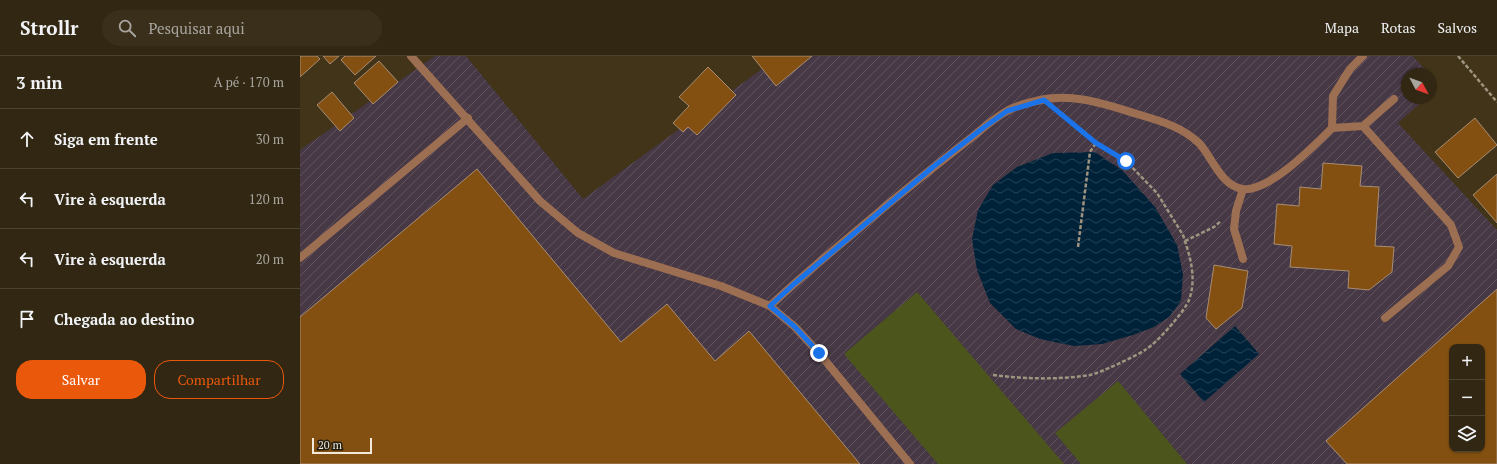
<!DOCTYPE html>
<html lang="pt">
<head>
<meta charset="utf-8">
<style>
	:root { --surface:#312712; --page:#392f1b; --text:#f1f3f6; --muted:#a8a59f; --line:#4c4432; --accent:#ea580c }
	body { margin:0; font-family:"PT Serif",serif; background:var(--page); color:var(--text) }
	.controls { position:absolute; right:12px; bottom:12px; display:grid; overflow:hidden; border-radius:8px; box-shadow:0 1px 3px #0004 }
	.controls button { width:36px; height:36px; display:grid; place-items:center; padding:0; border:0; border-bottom:1px solid var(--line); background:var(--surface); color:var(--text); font:20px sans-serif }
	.compass { position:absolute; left:1101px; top:12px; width:36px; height:36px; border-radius:50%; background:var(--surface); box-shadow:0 1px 3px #0004; rotate:131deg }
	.scale { position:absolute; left:12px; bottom:10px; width:60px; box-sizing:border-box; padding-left:4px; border:2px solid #f1e9d9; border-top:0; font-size:11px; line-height:14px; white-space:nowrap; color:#f1e9d9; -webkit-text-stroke:3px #221c10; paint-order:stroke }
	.stop { position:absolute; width:12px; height:12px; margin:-9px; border:3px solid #1a73e8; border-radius:50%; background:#fff }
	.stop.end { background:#1a73e8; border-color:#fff; box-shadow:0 1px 4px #0008 }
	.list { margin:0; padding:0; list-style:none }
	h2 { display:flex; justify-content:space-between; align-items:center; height:52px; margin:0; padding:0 16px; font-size:17px }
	h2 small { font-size:13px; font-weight:400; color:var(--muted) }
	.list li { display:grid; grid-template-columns:26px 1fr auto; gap:12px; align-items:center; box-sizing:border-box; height:60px; padding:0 16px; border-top:1px solid var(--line) }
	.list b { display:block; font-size:15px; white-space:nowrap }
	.list em { font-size:13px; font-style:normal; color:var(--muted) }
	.actions { display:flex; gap:8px; padding:12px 16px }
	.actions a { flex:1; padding:9px 0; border:1px solid var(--accent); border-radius:16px; text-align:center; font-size:14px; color:var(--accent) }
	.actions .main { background:var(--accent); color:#fff }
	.icon { flex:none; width:22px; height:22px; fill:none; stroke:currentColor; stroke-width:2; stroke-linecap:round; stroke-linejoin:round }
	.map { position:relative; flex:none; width:1197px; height:408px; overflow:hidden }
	header { display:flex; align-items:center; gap:24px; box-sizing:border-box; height:56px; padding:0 20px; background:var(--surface); border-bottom:1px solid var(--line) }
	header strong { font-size:19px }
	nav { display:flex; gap:22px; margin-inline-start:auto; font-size:14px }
	.search { width:280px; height:36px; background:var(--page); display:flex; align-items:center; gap:10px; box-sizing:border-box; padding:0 14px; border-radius:22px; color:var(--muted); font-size:15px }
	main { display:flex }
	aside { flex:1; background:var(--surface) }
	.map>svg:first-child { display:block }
	.industrial { fill:url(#industrial-furrows); fill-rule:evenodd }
	.green { fill:#4c551b }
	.water { fill:url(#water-waves) }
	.building { fill:#835011; stroke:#a78d74; fill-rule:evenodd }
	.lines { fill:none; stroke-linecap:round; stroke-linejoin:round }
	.path { stroke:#9f947f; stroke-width:2.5; stroke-dasharray:4 2; stroke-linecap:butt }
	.service { stroke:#9c6e52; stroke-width:8 }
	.minor { stroke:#9c6e52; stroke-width:8 }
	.route { stroke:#1a73e8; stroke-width:5 }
</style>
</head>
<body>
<header>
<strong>Strollr</strong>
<div class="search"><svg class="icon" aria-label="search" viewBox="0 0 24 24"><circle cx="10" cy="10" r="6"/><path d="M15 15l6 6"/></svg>Pesquisar aqui</div>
<nav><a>Mapa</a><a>Rotas</a><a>Salvos</a></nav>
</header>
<main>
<aside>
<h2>3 min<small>A pé · 170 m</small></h2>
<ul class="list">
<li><svg class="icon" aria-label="ahead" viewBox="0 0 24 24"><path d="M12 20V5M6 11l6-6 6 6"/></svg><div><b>Siga em frente</b></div><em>30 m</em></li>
<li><svg class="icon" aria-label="left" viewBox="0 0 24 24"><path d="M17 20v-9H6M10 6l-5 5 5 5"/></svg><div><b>Vire à esquerda</b></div><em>120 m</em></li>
<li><svg class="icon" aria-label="left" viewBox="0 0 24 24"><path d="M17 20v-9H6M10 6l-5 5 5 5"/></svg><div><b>Vire à esquerda</b></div><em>20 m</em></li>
<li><svg class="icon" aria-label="arrive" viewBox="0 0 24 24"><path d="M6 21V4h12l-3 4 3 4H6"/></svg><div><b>Chegada ao destino</b></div></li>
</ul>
<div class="actions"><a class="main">Salvar</a><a>Compartilhar</a></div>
</aside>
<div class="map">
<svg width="1197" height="408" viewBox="0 0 1197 408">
	<defs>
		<pattern id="industrial-furrows" width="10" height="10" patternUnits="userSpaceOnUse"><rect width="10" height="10" fill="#473845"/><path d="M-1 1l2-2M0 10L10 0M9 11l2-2" fill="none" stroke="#62555f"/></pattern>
		<pattern id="water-waves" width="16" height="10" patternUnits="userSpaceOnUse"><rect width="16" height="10" fill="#002239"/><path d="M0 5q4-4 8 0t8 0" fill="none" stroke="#264255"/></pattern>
	</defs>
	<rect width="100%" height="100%" fill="#413418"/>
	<path class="industrial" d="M 135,0 L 166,0 L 283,143 L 480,0 L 1113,0 L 1129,18 L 1107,18 L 1107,42 L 1126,42 L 1098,67 L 1197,174 L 1197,408 L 0,408 L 0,94 ZM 1152,291 L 1182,291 L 1182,393 L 1152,393 Z"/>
	<path class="green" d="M 617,236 L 764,408 L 638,408 L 544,298 Z
		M 818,325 L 887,408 L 781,408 L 755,377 Z"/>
	<path class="water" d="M 795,96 L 822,114 L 855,151 L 877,189 L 883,218 L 881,245 L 869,261 L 854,271 L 833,279 L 802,288 L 774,290 L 740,283 L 716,273 L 690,247 L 677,214 L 672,183 L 678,154 L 693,129 L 717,111 L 753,97 Z
		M 935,270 L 959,298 L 904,346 L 880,318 Z"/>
	<path class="building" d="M 2,0 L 17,0 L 20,3 L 0,21 L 0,1 Z
		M 23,0 L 39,0 L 30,8 Z
		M 45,0 L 76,0 L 55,19 L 41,4 Z
		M 452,0 L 512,0 L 476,30 Z
		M 79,5 L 98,26 L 73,48 L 54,27 Z
		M 408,11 L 436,39 L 397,79 L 388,71 L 383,76 L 373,67 L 389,50 L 379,41 Z
		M 32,36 L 54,62 L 40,75 L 17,49 Z
		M 1175,62 L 1197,89 L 1158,122 L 1135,96 Z
		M 1023,107 L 1062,110 L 1060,130 L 1079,131 L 1075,190 L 1094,191 L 1092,216 L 1069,234 L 1048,232 L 1049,215 L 990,211 L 992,190 L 974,188 L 977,148 L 999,150 L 1000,131 L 1021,133 Z
		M 177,113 L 321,286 L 367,248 L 415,305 L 449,275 L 560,408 L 0,408 L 0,261 Z
		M 1197,118 L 1197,167 L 1173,139 Z
		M 914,209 L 948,215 L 942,252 L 916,273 L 906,262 Z
		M 1197,233 L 1197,408 L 1047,408 L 1026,385 ZM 1152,291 L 1182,291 L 1182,393 L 1152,393 Z"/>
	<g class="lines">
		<path class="path" d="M 1158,0 L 1197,46
			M 885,185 L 914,171 L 921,165
			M 778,191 L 790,96 L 796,87
			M 693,319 C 725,323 758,324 790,319 C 798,318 838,299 845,294 C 856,288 885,255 889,244 C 897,222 890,200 883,179 L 857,137 L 826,105 L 796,87 L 759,57"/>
		<path class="service" d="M 118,8 L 240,145 L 278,177 L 314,197 L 421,230 L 470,250 L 495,271 L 519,297 L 610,408
			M 1063,70 L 1094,43
			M 1032,72 L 1063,70 L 1151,169 L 1159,191 L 1148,210 L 1085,262
			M 943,133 L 936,155 L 934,173 L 943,203
			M 0,202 L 168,62
			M 470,250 C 509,213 552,179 593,144 C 619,123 645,102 671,82 C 682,73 694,62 707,55 C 715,50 727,47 736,45 C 772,36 804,48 837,58 C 860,65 881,70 899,87 C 912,101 921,130 943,133 C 969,136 1014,90 1032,72 L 1033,40 L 1050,13 L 1063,0"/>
		<path class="minor" d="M 111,0 L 118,8"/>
	</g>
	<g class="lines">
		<path class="route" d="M 519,297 L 495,271 L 470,250 L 494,228 L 633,111 L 683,72 L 707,55 L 744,44 L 796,87 L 826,105"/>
	</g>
</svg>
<div class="controls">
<button>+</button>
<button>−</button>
<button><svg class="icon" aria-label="layers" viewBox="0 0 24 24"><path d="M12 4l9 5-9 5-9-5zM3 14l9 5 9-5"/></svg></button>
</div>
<svg class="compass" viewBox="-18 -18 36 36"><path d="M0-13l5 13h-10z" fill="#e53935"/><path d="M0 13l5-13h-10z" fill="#a8a59f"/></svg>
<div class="scale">20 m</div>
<div class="stop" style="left:826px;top:105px"></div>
<div class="stop end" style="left:519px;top:297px"></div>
</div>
</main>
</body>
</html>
